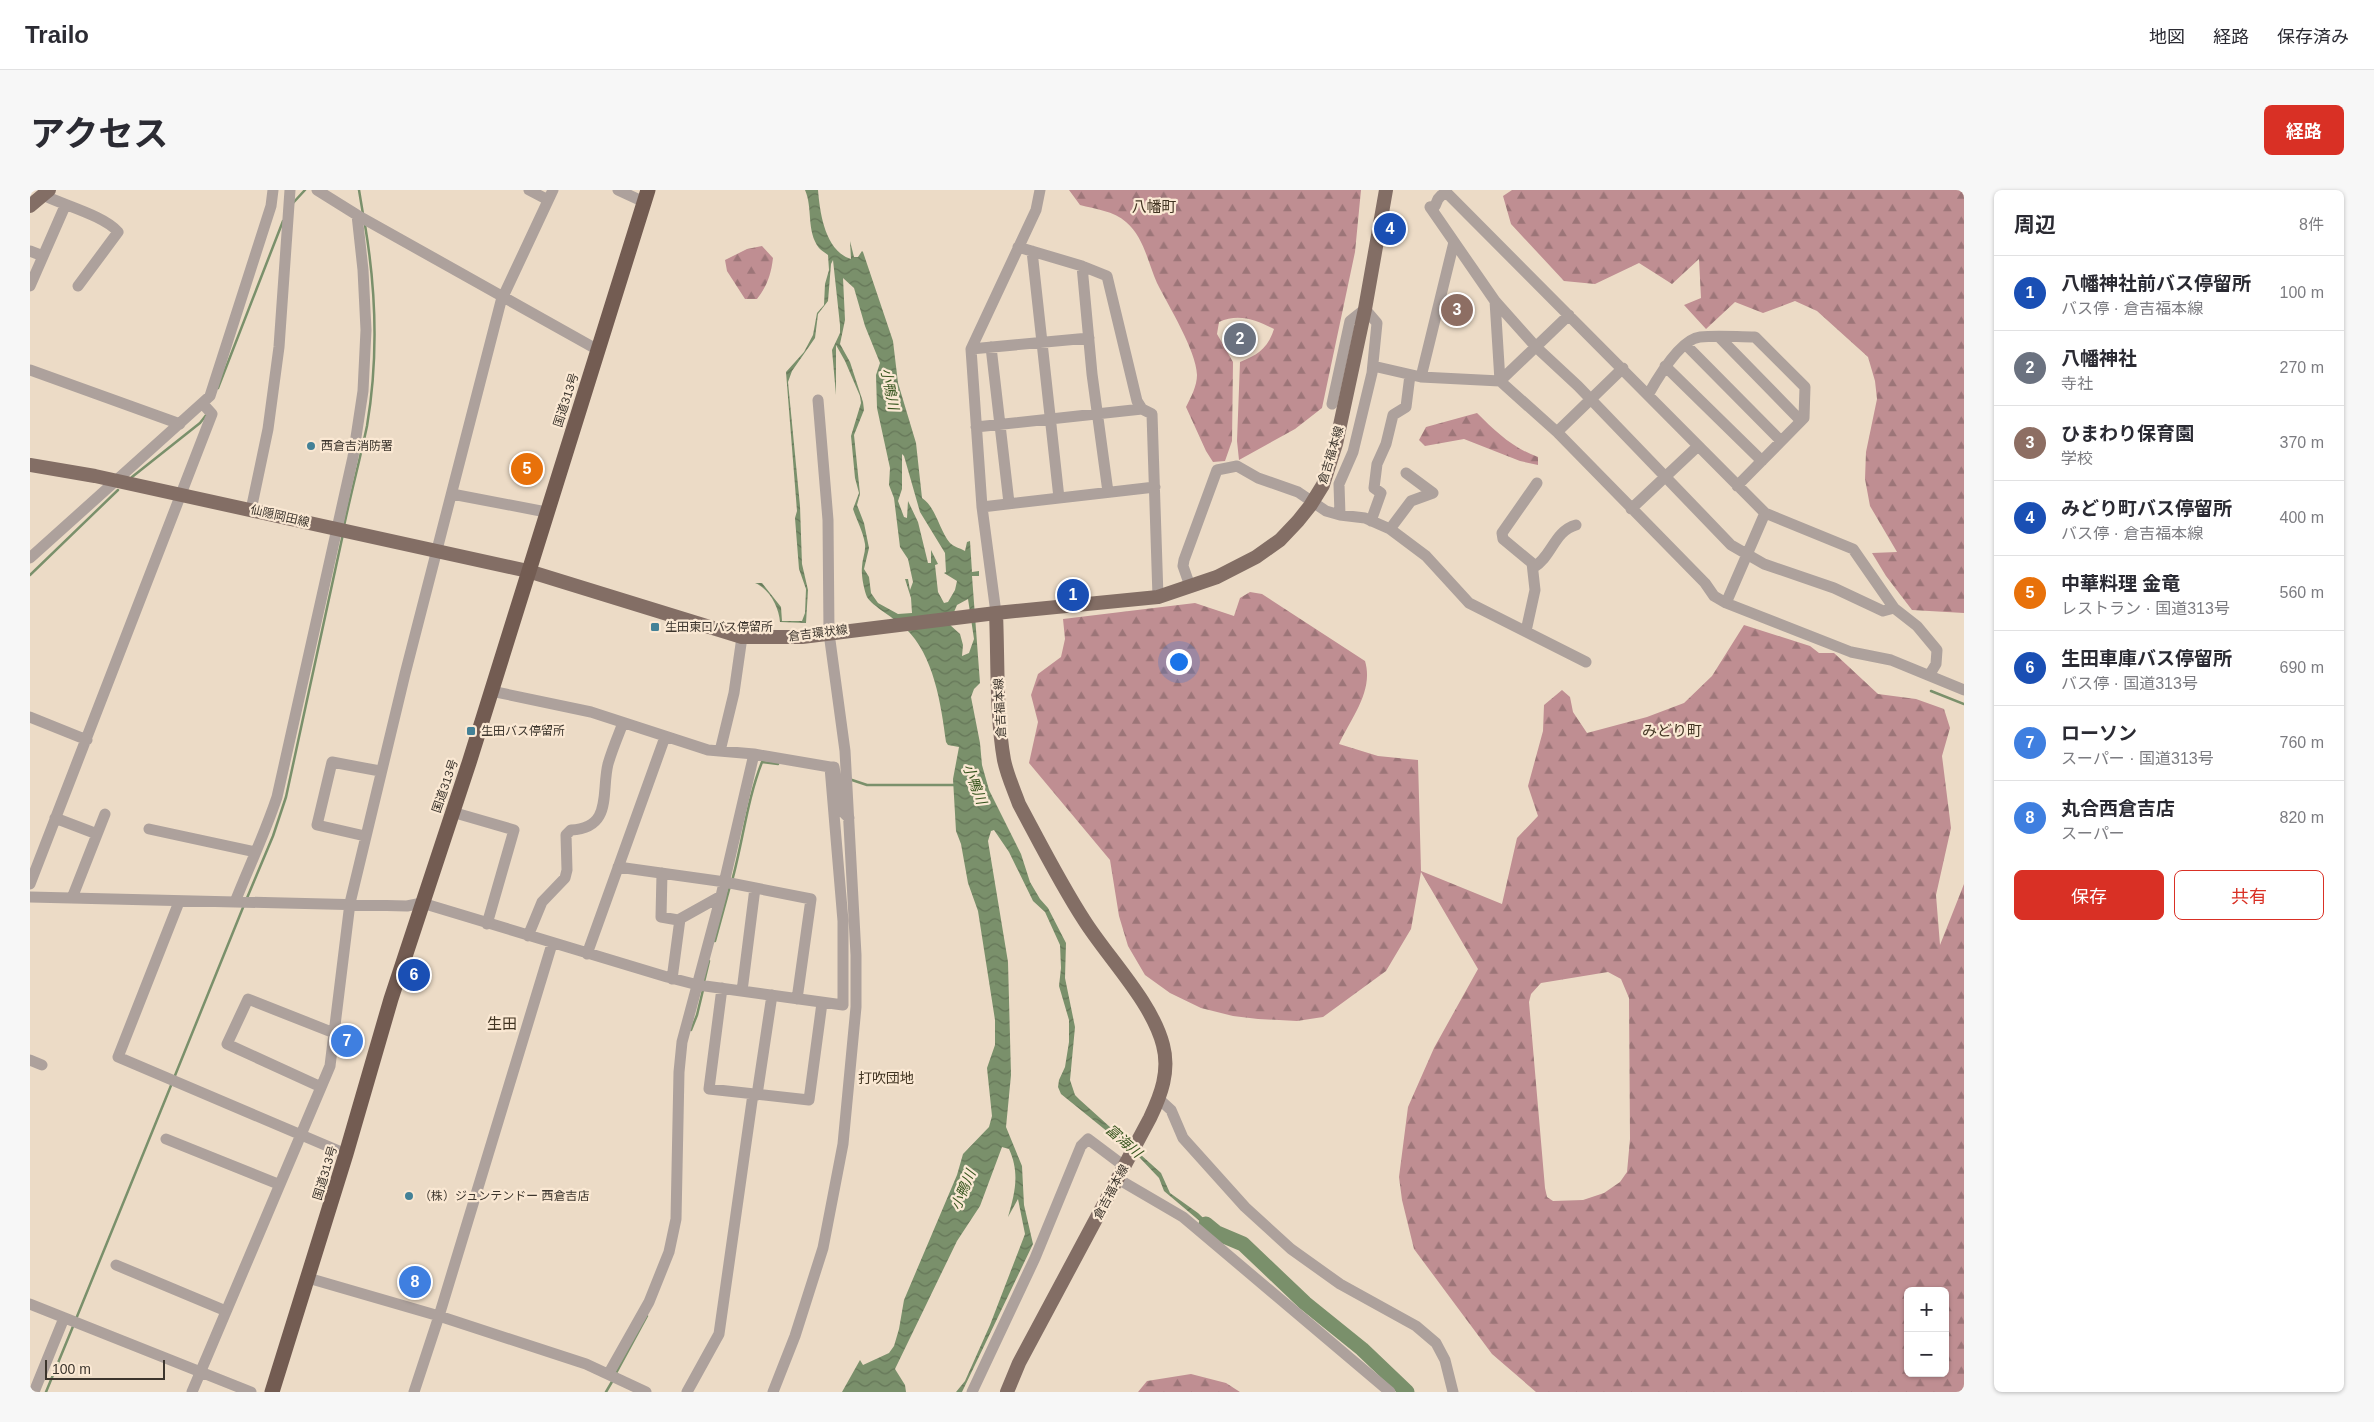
<!DOCTYPE html>
<html lang="ja">
<head>
<meta charset="utf-8">
<style>
	:root { --surface:#fff; --page:#f7f7f7; --text:#2b2b33; --muted:#7c7c81; --line:#e1e1e2; --accent:#d93025 }
	body { margin:0; font-family:Helvetica,"Noto Sans JP",sans-serif; background:var(--page); color:var(--text) }
	.controls { position:absolute; right:15px; bottom:15px; display:grid; overflow:hidden; border-radius:8px; box-shadow:0 1px 4px #0004 }
	.controls button { width:45px; height:45px; display:grid; place-items:center; padding:0; border:0; border-bottom:1px solid var(--line); background:var(--surface); color:var(--text); font:25px sans-serif }
	.scale { position:absolute; left:15px; bottom:12px; width:120px; box-sizing:border-box; padding-left:5px; border:2px solid #3c352d; border-top:0; font-size:14px; line-height:18px; white-space:nowrap; color:#3c352d; -webkit-text-stroke:4px #fae8d3; paint-order:stroke }
	.you { position:absolute; left:1148px; top:471px; width:18px; height:18px; margin:-12px; border:4px solid #fff; border-radius:50%; background:#1a73e8; box-shadow:0 0 0 8px #1a73e833 }
	.badge { display:grid; place-items:center; width:32px; height:32px; border-radius:50%; background:var(--accent); color:#fff; font-size:16px; font-weight:700 }
	.pin { position:absolute; translate:-50% -50%; border:2px solid #fff; box-shadow:0 1px 5px #0006 }
	.list { margin:0; padding:0; list-style:none }
	h2 { display:flex; justify-content:space-between; align-items:center; height:65px; margin:0; padding:0 20px; font-size:21px }
	h2 small { font-size:16px; font-weight:400; color:var(--muted) }
	.list li { display:grid; grid-template-columns:32px 1fr auto; gap:15px; align-items:center; box-sizing:border-box; height:75px; padding:0 20px; border-top:1px solid var(--line) }
	.list b { display:block; font-size:19px; white-space:nowrap }
	.list p { margin:0; font-size:16px; white-space:nowrap; color:var(--muted) }
	.list em { font-size:16px; font-style:normal; color:var(--muted) }
	.actions { display:flex; gap:10px; padding:15px 20px }
	.actions a { flex:1; padding:11px 0; border:1px solid var(--accent); border-radius:8px; text-align:center; font-size:18px; color:var(--accent) }
	.actions .main { background:var(--accent); color:#fff }
	.map { position:relative; flex:none; width:1934px; height:1202px; overflow:hidden; border-radius:8px }
	header { display:flex; align-items:center; gap:30px; box-sizing:border-box; height:70px; padding:0 25px; background:var(--surface); border-bottom:1px solid var(--line) }
	header strong { font-size:24px }
	nav { display:flex; gap:28px; margin-inline-start:auto; font-size:18px }
	.intro { display:flex; align-items:center; justify-content:space-between; box-sizing:border-box; height:120px; padding:0 30px }
	h1 { margin:0; font-size:35px }
	.button { padding:12px 22px; border-radius:8px; background:var(--accent); color:#fff; font-size:18px; font-weight:700 }
	main { display:flex; gap:30px; padding:0 30px }
	aside { flex:1; background:var(--surface); border-radius:8px; box-shadow:0 1px 4px #0004 }
	.map>svg:first-child { display:block }
	.forest { fill:url(#forest-firs); fill-rule:evenodd }
	.water { fill:url(#water-waves); fill-rule:evenodd }
	.lines { fill:none; stroke-linecap:round; stroke-linejoin:round }
	.stream { stroke:#7a906b; stroke-width:2.5 }
	.river { stroke:#7a906b; stroke-width:15 }
	.minor { stroke:#ada19c; stroke-width:11 }
	.major { stroke:#836e65; stroke-width:14 }
	.highway { stroke:#735c52; stroke-width:15 }
	.poi-dot { fill:#438197; stroke:#fae8d3; stroke-width:2 }
	.labels { text-anchor:middle; stroke-width:4.5; stroke-linejoin:round; paint-order:stroke }
	.street-label { font-size:12px; fill:#3c352d; stroke:#fae8d3 }
	.poi-label { font-size:12px; fill:#3c352d; stroke:#fae8d3; text-anchor:start }
	.water-label { font-size:14px; font-style:italic; fill:#37551e; stroke:#fae8d3 }
	.neighbourhood-label { font-size:14px; fill:#413422; stroke:#fae8d3 }
	.quarter-label { font-size:15px; fill:#413422; stroke:#fae8d3 }
</style>
</head>
<body>
<header>
<strong>Trailo</strong>
<nav><a>地図</a><a>経路</a><a>保存済み</a></nav>
</header>
<div class="intro"><h1>アクセス</h1><a class="button">経路</a></div>
<main>
<div class="map">
<svg width="1934" height="1202" viewBox="0 0 1934 1202">
	<defs>
		<pattern id="forest-firs" width="22" height="20" patternUnits="userSpaceOnUse" patternTransform="scale(1.25)"><rect width="22" height="20" fill="#bf8e92"/><path d="M5 1l3.5 6h-7zM16 11l3.5 6h-7z" fill="#9c7578"/></pattern>
		<pattern id="water-waves" width="16" height="10" patternUnits="userSpaceOnUse" patternTransform="scale(1.25)"><rect width="16" height="10" fill="#7a906b"/><path d="M0 5q4-4 8 0t8 0" fill="none" stroke="#657658"/></pattern>
	</defs>
	<rect width="100%" height="100%" fill="#ecdbc6"/>
	<path class="forest" d="M 1039,0 L 1331,0 L 1325,62 L 1292,218 L 1265,239 L 1209,270 L 1207,251 L 1210,172 C 1228,165 1238,158 1244,139 C 1226,130 1209,123 1189,132 L 1187,144 L 1203,172 L 1202,251 L 1195,271 L 1183,272 L 1176,261 L 1156,217 C 1161,207 1167,196 1167,185 C 1166,160 1139,117 1127,93 C 1118,73 1114,47 1096,32 C 1084,21 1065,19 1050,15 Z
		M 1482,0 L 1934,0 L 1934,423 L 1882,420 L 1856,386 L 1842,363 L 1867,362 L 1840,316 L 1835,289 L 1836,262 L 1847,209 L 1845,191 L 1838,167 L 1787,121 L 1765,111 L 1733,123 L 1705,112 L 1676,139 L 1654,115 L 1671,108 L 1669,69 L 1642,94 L 1609,73 L 1565,94 L 1534,91 L 1481,34 L 1473,6 Z
		M 732,56 L 743,68 C 741,85 737,96 727,109 L 715,109 L 697,81 L 695,70 L 717,59 Z
		M 1447,223 C 1466,242 1483,258 1508,267 L 1508,275 L 1490,271 L 1434,249 L 1395,256 L 1389,250 L 1396,237 Z
		M 1220,402 L 1232,404 L 1335,471 C 1344,501 1321,528 1309,554 L 1348,566 L 1388,570 L 1391,681 L 1472,714 L 1487,648 L 1508,626 L 1498,596 L 1513,541 L 1514,515 L 1532,500 L 1540,507 L 1543,522 L 1557,543 L 1617,527 L 1654,513 L 1682,486 L 1714,435 L 1780,456 L 1789,463 L 1804,463 L 1848,504 L 1886,509 L 1914,519 L 1920,538 L 1912,566 L 1921,638 L 1906,705 L 1910,755 L 1934,694 L 1934,1202 L 1506,1202 L 1462,1164 L 1384,1059 L 1372,1010 L 1369,987 L 1378,917 L 1404,858 L 1448,779 L 1391,682 L 1381,739 L 1356,781 L 1293,827 L 1267,831 L 1228,829 L 1203,826 L 1171,818 L 1140,803 L 1115,785 L 1098,756 L 1089,726 L 1080,670 L 999,573 L 1008,532 L 1001,505 L 1008,484 L 1031,467 L 1035,449 L 1033,429 L 1165,413 L 1204,426 L 1210,408 ZM 1578,782 L 1591,789 L 1599,808 L 1600,949 L 1597,982 L 1590,992 L 1574,1003 L 1553,1010 L 1523,1011 L 1517,1007 L 1515,998 L 1499,812 L 1501,804 L 1511,793 ZM 1878,1101 L 1915,1101 L 1915,1183 L 1878,1183 Z
		M 1161,1184 L 1196,1193 L 1210,1202 L 1108,1202 L 1117,1191 Z"/>
	<path class="water" d="M 775,0 L 788,0 C 790,23 795,61 821,69 L 820,51 L 824,67 L 828,67 L 832,61 L 833,62 L 863,151 L 868,193 L 886,253 L 892,308 C 906,317 909,340 920,353 C 924,357 930,358 935,361 L 937,352 L 940,351 L 942,382 L 949,381 L 949,386 L 942,386 L 950,493 L 944,499 L 941,507 L 950,553 L 952,575 L 959,600 L 991,664 L 1000,692 L 1010,709 L 1018,718 L 1036,753 L 1035,788 L 1045,837 L 1040,890 L 1045,905 L 1050,910 L 1131,983 L 1140,1003 L 1168,1023 L 1192,1046 L 1191,1049 L 1134,1001 L 1129,988 L 1110,968 L 1031,904 L 1028,897 L 1029,890 L 1035,877 L 1039,852 L 1039,830 L 1029,796 L 1031,778 L 1030,755 L 1015,722 L 1003,711 L 979,662 L 964,640 L 961,641 L 958,651 L 978,772 L 981,885 L 976,937 L 992,976 L 994,1015 L 1003,1054 L 932,1202 L 926,1202 L 935,1191 L 960,1135 L 995,1044 L 988,1009 L 978,1027 C 985,1003 990,983 979,959 L 972,957 L 950,1016 L 927,1051 L 865,1179 L 875,1195 L 876,1202 L 812,1202 L 830,1170 L 833,1175 L 859,1163 L 864,1156 L 869,1139 L 874,1110 L 927,985 L 933,964 L 959,937 L 962,926 L 957,878 L 965,855 L 965,830 L 948,721 L 938,693 L 931,654 L 926,641 L 923,589 L 929,557 L 918,555 L 916,552 C 911,514 904,465 875,438 C 866,429 842,416 837,407 C 834,400 831,385 832,377 C 832,369 836,362 835,354 C 833,341 827,331 823,319 L 829,303 L 825,288 L 821,246 L 831,213 L 830,206 L 815,171 L 806,155 L 806,205 L 802,160 L 810,143 L 810,135 L 803,70 L 801,74 L 798,111 L 788,124 L 785,148 L 762,181 L 758,192 L 770,316 L 772,374 L 778,400 L 776,433 L 750,432 C 749,418 740,399 725,393 L 732,393 L 751,417 L 752,431 L 772,431 L 775,423 L 776,399 L 769,379 L 765,328 L 767,321 L 756,182 L 774,162 L 783,145 L 787,123 L 794,115 L 795,94 L 799,80 L 798,65 C 795,63 791,60 789,58 C 776,41 783,18 775,0 ZM 813,88 L 824,98 L 835,136 L 850,173 L 846,185 L 847,218 L 860,278 L 859,295 L 864,308 L 870,357 L 878,369 L 883,392 L 880,400 L 878,389 L 875,389 L 881,408 L 882,423 L 868,424 L 848,413 L 841,403 L 839,387 L 834,379 L 839,358 L 834,333 L 827,315 L 830,304 L 824,245 L 834,220 L 833,212 L 820,172 L 810,154 L 815,130 ZM 872,264 L 874,266 L 890,322 L 915,363 L 916,382 L 914,383 L 927,391 L 925,400 L 918,412 L 914,413 L 908,402 L 905,375 L 908,374 L 901,360 L 901,373 L 898,373 L 888,332 L 878,311 L 877,328 L 874,327 L 868,311 L 872,299 ZM 938,409 L 944,449 L 939,463 L 932,466 L 933,455 L 930,444 L 919,434 L 927,415 Z"/>
	<g class="lines">
		<path class="stream" d="M 329,0 L 333,24
			M 263,13 L 275,0
			M 188,198 L 253,31
			M 102,287 L 170,233 L 177,224
			M 314,336 C 321,303 330,269 337,236 C 348,171 346,100 335,35
			M 0,385 L 88,300
			M 1901,501 L 1934,514
			M 819,589 L 837,595 L 925,595
			M 702,691 C 713,651 717,610 732,572 L 748,574
			M 217,708 L 243,646 L 256,607 L 313,344
			M 685,751 L 700,696
			M 674,792 L 679,771
			M 661,840 L 667,825 L 673,800
			M 144,888 L 214,715
			M 46,1129 L 142,893
			M 585,1185 L 617,1126
			M 16,1202 L 44,1134
			M 576,1202 L 583,1190"/>
		<path class="river" d="M 1176,1034 L 1187,1043 L 1213,1054 L 1275,1113 L 1332,1159 L 1377,1202"/>
		<path class="minor" d="M 287,0 L 327,25 L 568,160
			M 499,0 L 518,10
			M 588,0 L 614,12
			M 1414,0 L 1735,323 L 1823,359 L 1864,418 L 1887,436 L 1907,460 L 1906,474 L 1900,484
			M 1416,0 L 1408,9 L 1405,16 L 1400,17 L 1465,111 L 1506,157 L 1548,196 L 1701,355 L 1734,374 L 1804,398 L 1853,421 L 1864,418
			M 13,5 C 33,15 75,26 88,42 L 48,96
			M 988,57 L 1052,76 L 1077,86 L 1107,211 L 1112,219 L 1122,224 L 1128,407
			M 0,61 L 13,66
			M 1002,61 L 1029,308
			M 1052,76 L 1062,184 L 1078,302
			M 0,96 L 35,16
			M 1465,111 L 1470,191 L 1527,242 L 1675,393 L 1684,406 L 1696,413 L 1821,462 L 1861,470 L 1934,500
			M 1690,148 L 1771,231
			M 1656,155 L 1751,251
			M 961,157 L 979,313
			M 941,159 L 1059,148
			M 1343,176 L 1391,187 L 1470,191 L 1539,125
			M 1635,176 L 1732,271
			M 0,180 L 150,234
			M 1391,187 L 1424,52
			M 1618,205 C 1627,189 1650,149 1670,147 C 1687,145 1707,147 1725,147 L 1775,197 L 1774,228 L 1707,296
			M 1302,214 L 1320,131 L 1335,119 L 1347,133 L 1342,183 L 1323,262 L 1309,294 L 1310,325
			M 946,237 L 1112,219
			M 1527,242 L 1593,178
			M 422,304 L 516,322
			M 952,317 L 1125,297
			M 1601,319 L 1668,256
			M 221,320 L 238,239 L 249,157 L 260,0
			M 1341,331 L 1351,303 L 1344,298 L 1347,274 L 1356,254 L 1363,225 L 1376,217 L 1380,185
			M 1360,339 L 1381,311 L 1403,303 L 1376,283
			M 0,368 L 180,206 L 241,16 L 243,0
			M 1503,378 C 1522,367 1524,341 1546,335
			M 1160,396 L 1153,376 L 1154,370 L 1187,280 L 1207,276 L 1228,288 L 1268,302 L 1296,321 L 1310,325 L 1335,328 L 1360,339 L 1396,366 L 1439,413 L 1556,472
			M 1696,413 L 1735,323
			M 966,423 L 952,317 L 941,159 L 1006,20 L 1010,0
			M 1496,441 L 1505,400 L 1502,373 L 1473,349 L 1472,343 L 1507,293
			M 461,501 L 561,522 L 678,560 L 724,564 L 800,577
			M 0,527 L 57,550
			M 690,561 L 704,503 L 712,447
			M 422,622 L 484,640 L 457,734
			M 25,628 L 67,644
			M 119,639 L 225,662
			M 335,646 L 287,635 L 302,572 L 350,581
			M 588,677 L 695,692 L 781,709 L 767,809
			M 632,683 L 631,727 L 648,730 L 691,706
			M 0,694 L 182,224 L 173,214
			M 0,707 L 377,716 L 392,713 L 637,787 L 668,795 L 813,815 L 813,731 L 800,577 L 804,577 L 811,620 L 819,628
			M 42,708 L 75,624
			M 149,712 L 88,867 L 316,964
			M 205,712 C 219,677 235,643 247,607 L 323,267 L 333,201 L 336,140 L 333,80 L 327,25
			M 498,746 L 512,712 L 535,688 L 537,680 L 536,645 L 541,640 C 583,638 571,602 578,574 C 582,560 588,546 593,533
			M 557,764 L 635,547
			M 642,789 L 650,729
			M 692,798 L 679,899 L 779,910 L 792,813
			M 712,801 L 725,698
			M 0,870 L 12,875
			M 291,897 L 197,854 L 218,809 L 304,843
			M 727,905 L 742,805
			M 1129,909 L 1141,920 L 1153,948 L 1215,1017 L 1261,1059 L 1310,1094 L 1386,1136 L 1406,1153 L 1415,1170 L 1423,1202
			M 136,949 L 248,994
			M 1088,989 L 1153,1027 L 1360,1202
			M 86,1075 L 196,1121
			M 278,1088 L 409,1126 L 556,1174 L 616,1202
			M 0,1114 L 221,1202
			M 579,1183 L 619,1112 L 639,1062 L 646,1029 L 649,882 L 652,852 L 691,706 L 724,564
			M 4,1202 L 34,1128
			M 162,1202 L 300,876 L 320,713 L 375,484 L 471,111 L 523,0
			M 384,1202 L 409,1126 L 522,754
			M 657,1202 L 689,1144 L 723,904
			M 743,1202 L 765,1146 L 793,1058 L 813,954 L 826,817 L 826,765 L 815,561 L 799,443 L 798,330 L 788,210
			M 942,1202 L 1005,1068 L 1051,956 L 1058,949 L 1094,976"/>
		<path class="major" d="M 0,16 L 19,0
			M 0,275 L 65,286 L 498,381 L 712,447 L 772,447 L 966,423 L 1128,407 L 1187,387 L 1226,367 L 1250,350 L 1268,331 L 1280,316 L 1293,295 L 1306,254 L 1335,119 L 1356,0
			M 966,423 C 968,468 966,525 974,570 C 977,585 984,600 989,614 C 1010,653 1030,693 1054,730 C 1078,768 1122,812 1133,855 C 1140,881 1131,905 1120,928 L 989,1173 L 977,1202"/>
		<path class="highway" d="M 242,1202 L 316,964 L 361,809 L 439,573 L 618,0"/>
	</g>
	<g class="poi-dot">
		<circle cx="281" cy="256" r="5"/>
		<rect x="620" y="432" width="10" height="10" rx="2.5"/>
		<rect x="436" y="536" width="10" height="10" rx="2.5"/>
		<circle cx="379" cy="1006" r="5"/>
	</g>
	<g class="labels">
		<g class="street-label">
			<text transform="translate(536 210) rotate(-72)" y="4">国道313号</text>
			<text transform="translate(1301 265) rotate(-73)" y="4">倉吉福本線</text>
			<text transform="translate(250 326) rotate(13)" y="4">仙隠岡田線</text>
			<text transform="translate(788 443) rotate(-7)" y="4">倉吉環状線</text>
			<text transform="translate(970 518) rotate(-93)" y="4">倉吉福本線</text>
			<text transform="translate(415 596) rotate(-71)" y="4">国道313号</text>
			<text transform="translate(295 983) rotate(-73)" y="4">国道313号</text>
			<text transform="translate(1081 1002) rotate(-62)" y="4">倉吉福本線</text>
		</g>
		<g class="poi-label">
			<text x="291" y="260">西倉吉消防署</text>
			<text x="635" y="441">生田東口バス停留所</text>
			<text x="451" y="545">生田バス停留所</text>
			<text x="389" y="1010">（株）ジュンテンドー 西倉吉店</text>
		</g>
		<g class="water-label">
			<text transform="translate(860 199) rotate(79)" y="5">小鴨川</text>
			<text transform="translate(945 594) rotate(69)" y="5">小鴨川</text>
			<text transform="translate(1094 951) rotate(41)" y="5">富海川</text>
			<text transform="translate(933 1000) rotate(-67)" y="5">小鴨川</text>
		</g>
		<g class="neighbourhood-label">
			<text x="856" y="893">打吹団地</text>
		</g>
		<g class="quarter-label">
			<text x="1124" y="22">八幡町</text>
			<text x="1642" y="546">みどり町</text>
			<text x="472" y="839">生田</text>
		</g>
	</g>
</svg>
<div class="controls">
<button>+</button>
<button>−</button>
</div>
<div class="scale">100 m</div>
<div class="you"></div>
<div class="pin badge" style="left:1043px;top:405px;background:#1a4fb4">1</div>
<div class="pin badge" style="left:1210px;top:149px;background:#6b7280">2</div>
<div class="pin badge" style="left:1427px;top:120px;background:#8d6e63">3</div>
<div class="pin badge" style="left:1360px;top:39px;background:#1a4fb4">4</div>
<div class="pin badge" style="left:497px;top:279px;background:#e8710a">5</div>
<div class="pin badge" style="left:384px;top:785px;background:#1a4fb4">6</div>
<div class="pin badge" style="left:317px;top:851px;background:#3f7fe0">7</div>
<div class="pin badge" style="left:385px;top:1092px;background:#3f7fe0">8</div>
</div>
<aside>
<h2>周辺<small>8件</small></h2>
<ul class="list">
<li><span class="badge" style="background:#1a4fb4">1</span><div><b>八幡神社前バス停留所</b><p>バス停 · 倉吉福本線</p></div><em>100 m</em></li>
<li><span class="badge" style="background:#6b7280">2</span><div><b>八幡神社</b><p>寺社</p></div><em>270 m</em></li>
<li><span class="badge" style="background:#8d6e63">3</span><div><b>ひまわり保育園</b><p>学校</p></div><em>370 m</em></li>
<li><span class="badge" style="background:#1a4fb4">4</span><div><b>みどり町バス停留所</b><p>バス停 · 倉吉福本線</p></div><em>400 m</em></li>
<li><span class="badge" style="background:#e8710a">5</span><div><b>中華料理 金竜</b><p>レストラン · 国道313号</p></div><em>560 m</em></li>
<li><span class="badge" style="background:#1a4fb4">6</span><div><b>生田車庫バス停留所</b><p>バス停 · 国道313号</p></div><em>690 m</em></li>
<li><span class="badge" style="background:#3f7fe0">7</span><div><b>ローソン</b><p>スーパー · 国道313号</p></div><em>760 m</em></li>
<li><span class="badge" style="background:#3f7fe0">8</span><div><b>丸合西倉吉店</b><p>スーパー</p></div><em>820 m</em></li>
</ul>
<div class="actions"><a class="main">保存</a><a>共有</a></div>
</aside>
</main>
</body>
</html>
